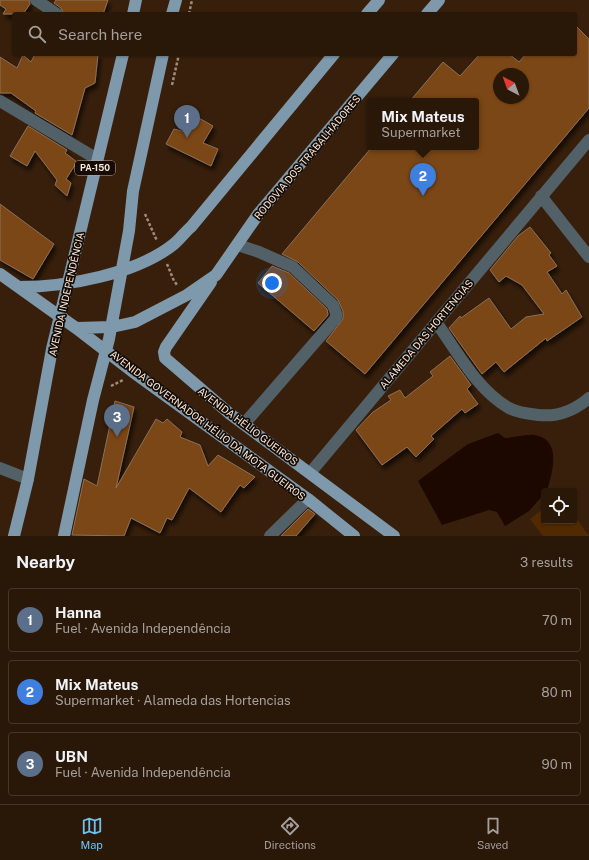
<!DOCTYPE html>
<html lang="en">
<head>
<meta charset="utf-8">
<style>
	:root { --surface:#291708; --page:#312012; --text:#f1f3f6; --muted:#a59f9c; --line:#453629; --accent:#6ec2f3 }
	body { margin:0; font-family:"Public Sans",sans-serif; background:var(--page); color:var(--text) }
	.controls { position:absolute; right:12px; bottom:12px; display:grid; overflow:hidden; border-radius:4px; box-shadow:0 1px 3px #0004 }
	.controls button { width:36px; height:36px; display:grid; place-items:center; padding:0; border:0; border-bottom:1px solid var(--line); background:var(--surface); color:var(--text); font:20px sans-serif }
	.compass { position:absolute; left:493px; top:68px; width:36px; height:36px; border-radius:50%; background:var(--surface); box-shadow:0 1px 3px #0004; rotate:319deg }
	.you { position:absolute; left:272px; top:283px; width:14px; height:14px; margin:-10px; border:3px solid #fff; border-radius:50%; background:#1a73e8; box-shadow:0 0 0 6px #1a73e833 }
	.badge { display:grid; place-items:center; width:26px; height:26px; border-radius:50%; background:var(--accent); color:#fff; font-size:13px; font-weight:700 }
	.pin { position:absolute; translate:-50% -33px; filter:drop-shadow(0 1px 2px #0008) }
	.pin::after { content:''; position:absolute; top:21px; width:14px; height:12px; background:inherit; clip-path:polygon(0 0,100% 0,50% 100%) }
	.popup { position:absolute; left:367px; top:98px; width:112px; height:52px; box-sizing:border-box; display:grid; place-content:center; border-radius:4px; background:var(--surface); filter:drop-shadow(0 1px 3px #0005); font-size:13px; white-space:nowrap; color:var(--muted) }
	.popup b { font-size:15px; color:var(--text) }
	.popup::after { content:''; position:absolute; left:50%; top:100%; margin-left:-8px; border:8px solid transparent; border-top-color:var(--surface) }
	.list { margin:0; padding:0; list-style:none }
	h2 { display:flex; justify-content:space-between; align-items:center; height:52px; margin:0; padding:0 16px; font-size:17px }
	h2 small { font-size:13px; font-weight:400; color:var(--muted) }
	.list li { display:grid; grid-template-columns:26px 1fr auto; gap:12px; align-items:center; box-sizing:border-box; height:64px; margin:0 8px 8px; padding:0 8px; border:1px solid var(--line); border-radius:4px }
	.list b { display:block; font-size:15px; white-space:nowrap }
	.list p { margin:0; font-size:13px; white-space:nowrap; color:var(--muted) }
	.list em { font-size:13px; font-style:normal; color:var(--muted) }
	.icon { flex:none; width:22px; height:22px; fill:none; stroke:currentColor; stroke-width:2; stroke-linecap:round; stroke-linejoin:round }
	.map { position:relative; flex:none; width:589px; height:536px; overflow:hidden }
	.search { position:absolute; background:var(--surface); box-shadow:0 1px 3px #0004; left:12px; right:12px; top:12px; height:44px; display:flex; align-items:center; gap:10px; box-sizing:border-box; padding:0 14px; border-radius:4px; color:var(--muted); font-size:15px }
	.sheet { height:268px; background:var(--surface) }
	nav { display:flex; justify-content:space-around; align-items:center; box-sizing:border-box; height:56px; border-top:1px solid var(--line); background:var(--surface); font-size:11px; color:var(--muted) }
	nav a { display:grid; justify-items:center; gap:2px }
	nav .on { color:var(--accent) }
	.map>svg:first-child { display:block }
	.green { fill:#512a02 }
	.water { fill:#1d0800 }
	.building { fill:#7b4614; stroke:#8c705a; fill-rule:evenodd; filter:url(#shadow) }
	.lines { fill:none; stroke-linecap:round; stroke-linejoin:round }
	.path { stroke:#a08c7d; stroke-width:2.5; stroke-dasharray:3 2; stroke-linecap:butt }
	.minor { stroke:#526068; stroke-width:12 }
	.major { stroke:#7d99ab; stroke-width:12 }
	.labels { text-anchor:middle; stroke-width:3.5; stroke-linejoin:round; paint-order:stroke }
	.shield { fill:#160c05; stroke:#b4a69c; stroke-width:1 }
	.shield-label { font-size:9px; font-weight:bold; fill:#f8e8dc }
	.street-label { font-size:10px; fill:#f8e8dc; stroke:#160c05 }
</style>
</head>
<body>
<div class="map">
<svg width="589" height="536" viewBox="0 0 589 536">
	<defs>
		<filter id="shadow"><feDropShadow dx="2.5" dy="4.5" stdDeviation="2" flood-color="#0009"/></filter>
	</defs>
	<rect width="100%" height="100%" fill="#371f0b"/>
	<path class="green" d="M 544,508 L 544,521 L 574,521 L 574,515 L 589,536 L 543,536 L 530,519 Z"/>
	<path class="water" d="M 498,433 L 505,438 C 514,438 525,434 534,435 C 563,439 552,473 547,491 L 544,491 L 544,494 L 529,511 L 505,526 L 497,512 L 489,510 L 442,525 L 418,481 L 468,444 Z"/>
	<path class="building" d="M 0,0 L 29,0 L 30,4 L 23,14 L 3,14 L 6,9 L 0,5 Z
		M 56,0 L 108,0 L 103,14 L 64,14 L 61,8 L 54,3 Z
		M 575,25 L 589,39 L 589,108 L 365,374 L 326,341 L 343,319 L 343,311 L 338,300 L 298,262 L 282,254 L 372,147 L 476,147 L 476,101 L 410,101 L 443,62 L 460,76 L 480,54 L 509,54 L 519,62 L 526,54 L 575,54 ZM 499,74 L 523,74 L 523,98 L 499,98 Z
		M 35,54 L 98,54 L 95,83 L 85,88 L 72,135 L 35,113 L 36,111 L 11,93 L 0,93 L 0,57 L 17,68 L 23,55 L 31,62 Z
		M 197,117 L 213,126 L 203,143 L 218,149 L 211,166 L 166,144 L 174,129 L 190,133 Z
		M 28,126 L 67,150 L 65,153 L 77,162 L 66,179 L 71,183 L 67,196 L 55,185 L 57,180 L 35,151 L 27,166 L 10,156 Z
		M 0,204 L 54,244 L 33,279 L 0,260 Z
		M 530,227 L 551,253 L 549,255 L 557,266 L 547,272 L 562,294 L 566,290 L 582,317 L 547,341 L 546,338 L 504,372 L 496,362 L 482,374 L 449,328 L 460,316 L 461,318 L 489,298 L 511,329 L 526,317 L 544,314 L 522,285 L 506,276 L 499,282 L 490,270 L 518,236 Z
		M 272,266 L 289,273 L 327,309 L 328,315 L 314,331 L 258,283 Z
		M 450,356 L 471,385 L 467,389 L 478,404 L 465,413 L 462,409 L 431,436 L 434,439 L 416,457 L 407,447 L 382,465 L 356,430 L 373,412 L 391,400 L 388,396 L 400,390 L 405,398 L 433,376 L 430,372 Z
		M 115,401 L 134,407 L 116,488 L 156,419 L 163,423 L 167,419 L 182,432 L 180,437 L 200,445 L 208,466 L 218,455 L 255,477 L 244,488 L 240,485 L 221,512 L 189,488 L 172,520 L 167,518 L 160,533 L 131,518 L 124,536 L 72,535 L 84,479 L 97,486 Z
		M 308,509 L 315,514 L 296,536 L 281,536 Z"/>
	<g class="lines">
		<path class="path" d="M 189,14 L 192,0
			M 172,85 L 179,54
			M 145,214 L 157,241
			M 167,264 L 174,281 L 178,286
			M 111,386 L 123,380"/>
		<path class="minor" d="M 36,0 L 57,14
			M 0,101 L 97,159
			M 541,196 L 589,257
			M 238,245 L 259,252 L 293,267 L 333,305 L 336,313 L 336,318 L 244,424
			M 436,322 C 457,351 477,390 509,408 C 518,413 529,414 539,415 C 558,417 575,410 589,398
			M 0,468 L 28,479
			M 310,473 L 589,140
			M 270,536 L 308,499"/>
		<path class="major" d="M 133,14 L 136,0
			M 172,14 L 176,0
			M 367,14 L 379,0
			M 427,14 L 439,0
			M 0,274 L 76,328 L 137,375 L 308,499 L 354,536
			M 211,282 L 166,347 L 164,352 L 165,358 L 230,414 L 394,536
			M 19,287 C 66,287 137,274 174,244 C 180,239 185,232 191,227 L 334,54
			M 76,328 L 112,327 L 135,322 L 187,295 L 216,275 L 259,213 L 393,54
			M 14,536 L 28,479 L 52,349 L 123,54
			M 64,536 L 93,400 L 109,339 L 129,231 L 133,191 L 163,54"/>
	</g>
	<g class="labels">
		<rect class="shield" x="75" y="161" width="40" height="14" rx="3"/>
		<g class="shield-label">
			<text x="95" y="171">PA-150</text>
		</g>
		<g class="street-label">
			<text transform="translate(307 157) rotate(-50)" y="4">RODOVIA DOS TRABALHADORES</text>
			<text transform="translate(66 294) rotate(-77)" y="4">AVENIDA INDEPENDÊNCIA</text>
			<text transform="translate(426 334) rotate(-50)" y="4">ALAMEDA DAS HORTENCIAS</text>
			<text transform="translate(208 425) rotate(37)" y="4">AVENIDA GOVERNADOR HÉLIO DA MOTA GUEIROS</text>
			<text transform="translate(248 426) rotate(37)" y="4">AVENIDA HÉLIO GUEIROS</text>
		</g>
	</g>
</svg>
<div class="controls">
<button><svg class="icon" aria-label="locate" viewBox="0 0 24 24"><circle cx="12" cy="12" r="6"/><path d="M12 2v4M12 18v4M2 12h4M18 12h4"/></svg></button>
</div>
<svg class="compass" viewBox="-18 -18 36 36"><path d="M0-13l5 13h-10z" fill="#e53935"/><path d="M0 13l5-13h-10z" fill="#a59f9c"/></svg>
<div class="you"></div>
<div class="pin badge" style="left:187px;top:138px;background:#5c6f8a">1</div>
<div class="pin badge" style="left:423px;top:196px;background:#3f7fe0">2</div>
<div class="popup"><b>Mix Mateus</b>Supermarket</div>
<div class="pin badge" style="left:117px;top:437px;background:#5c6f8a">3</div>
<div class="search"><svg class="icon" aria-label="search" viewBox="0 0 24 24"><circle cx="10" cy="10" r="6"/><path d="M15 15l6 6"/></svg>Search here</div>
</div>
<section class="sheet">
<h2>Nearby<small>3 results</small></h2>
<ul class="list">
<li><span class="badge" style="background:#5c6f8a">1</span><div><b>Hanna</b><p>Fuel · Avenida Independência</p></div><em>70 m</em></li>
<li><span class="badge" style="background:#3f7fe0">2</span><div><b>Mix Mateus</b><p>Supermarket · Alameda das Hortencias</p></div><em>80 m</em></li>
<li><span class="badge" style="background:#5c6f8a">3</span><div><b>UBN</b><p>Fuel · Avenida Independência</p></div><em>90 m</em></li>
</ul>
</section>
<nav>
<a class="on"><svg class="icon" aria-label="map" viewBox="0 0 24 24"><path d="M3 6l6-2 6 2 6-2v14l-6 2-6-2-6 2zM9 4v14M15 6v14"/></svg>Map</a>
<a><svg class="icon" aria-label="directions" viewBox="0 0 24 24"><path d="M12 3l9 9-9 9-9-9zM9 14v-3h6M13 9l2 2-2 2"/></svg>Directions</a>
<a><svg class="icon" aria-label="saved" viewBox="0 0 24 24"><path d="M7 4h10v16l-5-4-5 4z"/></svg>Saved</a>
</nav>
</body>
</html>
